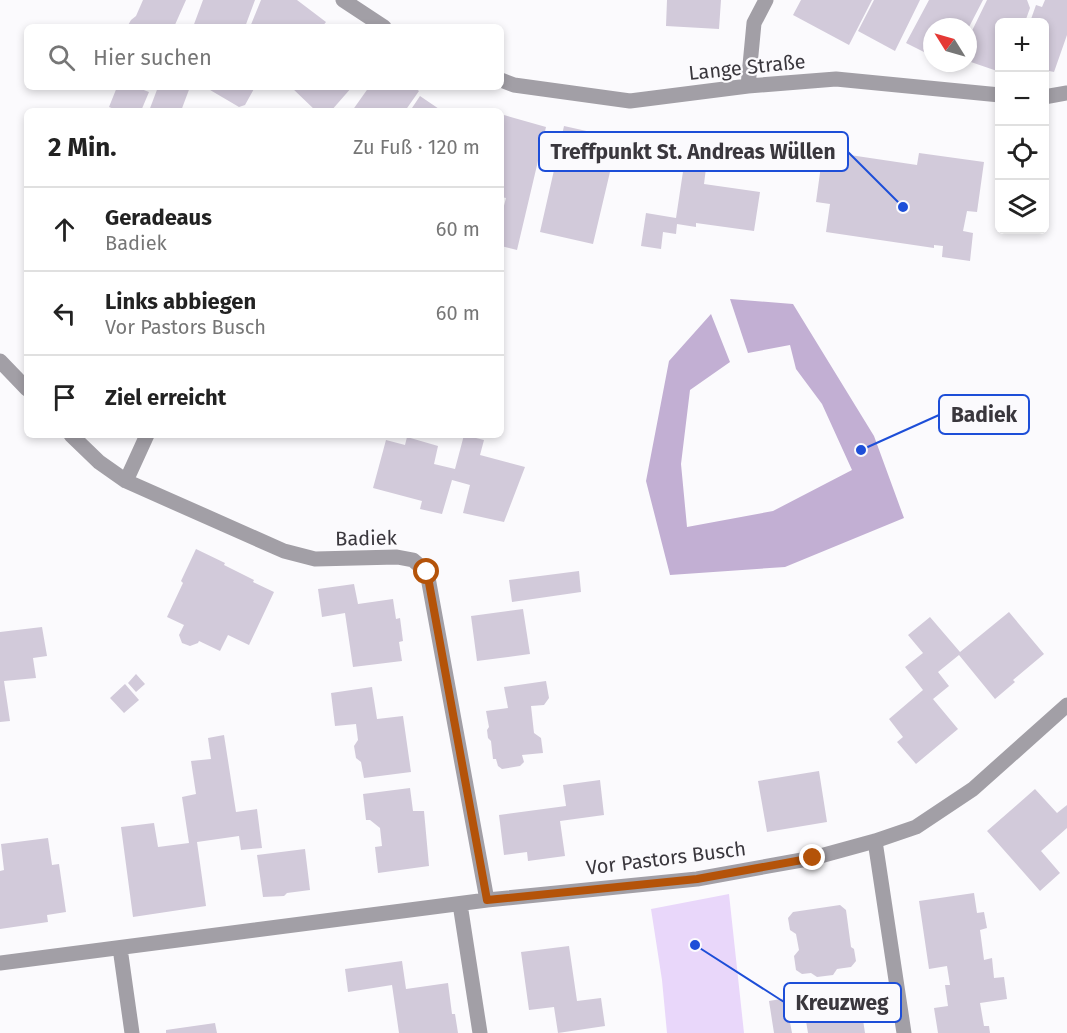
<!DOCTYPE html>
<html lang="de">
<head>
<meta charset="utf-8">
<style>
	:root { --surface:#fff; --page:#f2f2f2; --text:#222; --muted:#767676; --line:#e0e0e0 }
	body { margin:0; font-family:"Fira Sans",sans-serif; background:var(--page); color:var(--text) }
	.controls { position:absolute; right:18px; top:18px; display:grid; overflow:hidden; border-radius:9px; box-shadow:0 3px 9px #0003 }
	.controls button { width:54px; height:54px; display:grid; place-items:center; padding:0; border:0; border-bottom:2px solid var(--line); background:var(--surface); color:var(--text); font:30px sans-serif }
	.compass { position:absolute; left:923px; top:18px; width:54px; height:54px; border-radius:50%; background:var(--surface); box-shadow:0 3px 9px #0003; rotate:307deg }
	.stop { position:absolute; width:18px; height:18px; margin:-14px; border:4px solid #b45309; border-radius:50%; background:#fff }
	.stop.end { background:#b45309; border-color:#fff; box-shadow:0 2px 6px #0008 }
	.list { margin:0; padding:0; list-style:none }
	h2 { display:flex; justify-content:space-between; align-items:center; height:78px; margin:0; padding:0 24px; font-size:26px }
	h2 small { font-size:20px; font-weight:400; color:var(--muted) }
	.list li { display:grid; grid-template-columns:39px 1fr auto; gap:18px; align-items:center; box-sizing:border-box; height:84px; padding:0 24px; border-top:2px solid var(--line) }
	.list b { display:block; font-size:22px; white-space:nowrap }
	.list p { margin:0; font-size:20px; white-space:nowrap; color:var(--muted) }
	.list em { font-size:20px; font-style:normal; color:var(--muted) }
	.icon { flex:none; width:33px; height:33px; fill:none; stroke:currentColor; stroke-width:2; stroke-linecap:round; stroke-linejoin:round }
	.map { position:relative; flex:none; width:1067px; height:1033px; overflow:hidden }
	.search { position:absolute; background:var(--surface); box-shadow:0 3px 9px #0003; left:24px; top:24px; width:480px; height:66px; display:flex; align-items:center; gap:15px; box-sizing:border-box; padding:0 21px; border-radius:9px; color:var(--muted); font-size:22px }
	.panel { position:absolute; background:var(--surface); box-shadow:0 3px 9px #0003; left:24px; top:108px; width:480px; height:330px; border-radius:9px }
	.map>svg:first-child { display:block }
	.green { fill:#e9d7fa }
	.water { fill:#c2afd3 }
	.building { fill:#d2cada }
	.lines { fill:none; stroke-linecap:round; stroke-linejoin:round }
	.minor { stroke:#a29fa6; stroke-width:15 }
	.route { stroke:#b45309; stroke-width:8 }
	.labels { text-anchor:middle; stroke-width:4.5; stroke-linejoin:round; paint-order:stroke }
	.street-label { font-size:20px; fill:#3a373d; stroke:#fbfafd }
	.leader { fill:none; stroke:#1d4ed8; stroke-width:2 }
	.callout-dot { fill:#1d4ed8; stroke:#fbfafd; stroke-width:2 }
	.callout { fill:#fbfafd; stroke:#1d4ed8; stroke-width:2 }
	.callout-label { font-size:21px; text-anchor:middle; font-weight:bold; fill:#3a373d }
</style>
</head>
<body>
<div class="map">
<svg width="1067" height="1033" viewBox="0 0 1067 1033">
	<rect width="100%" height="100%" fill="#fbfafd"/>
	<path class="green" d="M 729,894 L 744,1033 L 667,1033 L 662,980 L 651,909 Z"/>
	<path class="water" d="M 730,299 L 793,304 L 874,436 L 904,518 L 785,567 L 670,575 L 646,481 L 669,361 L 711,314 L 730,362 L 690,390 L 681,464 L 687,527 L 773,511 L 852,470 L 822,404 L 796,369 L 790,345 L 748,353 Z"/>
	<path class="building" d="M 143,0 L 186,0 L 174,27 L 127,27 L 131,20 L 136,16 Z
		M 203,0 L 255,0 L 245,27 L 193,27 Z
		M 261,0 L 297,0 L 326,22 L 322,27 L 250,27 Z
		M 667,0 L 721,0 L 719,29 L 666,26 Z
		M 801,0 L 872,0 L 849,45 L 793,15 Z
		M 874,0 L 920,0 L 895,51 L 858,31 Z
		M 929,0 L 983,0 L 969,27 L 932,27 L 932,56 L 906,43 Z
		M 987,0 L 1027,0 L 1030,8 L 1025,22 L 1000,22 L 1000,72 L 968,61 L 968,39 Z
		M 1045,0 L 1067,0 L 1067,35 L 1054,72 L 1044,70 L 1044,22 L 1030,22 L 1036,5 L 1042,7 Z
		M 117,87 L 136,87 L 149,92 L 141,111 L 119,111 L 109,107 Z
		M 158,87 L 190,87 L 181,111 L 149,111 Z
		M 205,87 L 255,87 L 245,105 L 239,107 Z
		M 291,87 L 352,87 L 331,111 L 316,111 Z
		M 369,87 L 414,87 L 419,91 L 405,111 L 352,111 Z
		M 420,96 L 442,111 L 410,111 Z
		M 504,115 L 546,127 L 517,250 L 501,246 L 501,217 L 506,198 L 501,197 L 501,127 Z
		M 564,126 L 618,138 L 593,244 L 540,232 Z
		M 823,151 L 917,165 L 919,153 L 984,162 L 977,212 L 967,211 L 963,231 L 973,233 L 970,261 L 942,257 L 943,246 L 934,245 L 934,248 L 826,232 L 830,204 L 816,202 Z
		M 684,165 L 706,168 L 704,184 L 760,192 L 754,231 L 696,223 L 696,227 L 677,224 L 676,234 L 663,232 L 661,249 L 641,246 L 646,213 L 676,218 Z
		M 464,435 L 484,440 L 480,455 L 525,467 L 504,522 L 463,513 L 470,485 L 452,480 L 442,514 L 420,509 L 422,501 L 373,488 L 386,440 L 405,445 L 407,437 L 438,446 L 434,464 L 455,469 Z
		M 196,549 L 225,563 L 224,565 L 254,580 L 253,582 L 274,592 L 249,645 L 228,635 L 220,651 L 199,641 L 198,643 L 190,646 L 182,643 L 179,635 L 184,625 L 167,617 L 183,583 L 181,581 Z
		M 579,571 L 581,592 L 512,602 L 509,580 Z
		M 354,584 L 358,604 L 393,599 L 396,619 L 400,618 L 403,641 L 399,642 L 402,661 L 353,667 L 345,613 L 322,617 L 318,589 Z
		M 523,609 L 530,654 L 477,661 L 471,616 Z
		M 1009,612 L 1044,654 L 1013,680 L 1015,682 L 995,699 L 959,655 L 938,672 L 949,686 L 933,699 L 958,729 L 916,764 L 897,742 L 903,737 L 889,719 L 923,690 L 905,667 L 923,653 L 908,635 L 930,617 L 960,652 Z
		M 42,627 L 47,656 L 33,658 L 36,678 L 4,681 L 10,721 L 0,722 L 0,632 Z
		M 136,674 L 145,684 L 136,692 L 128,683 Z
		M 546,681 L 549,698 L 544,705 L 531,706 L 534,733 L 541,738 L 543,753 L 522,755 L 524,762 L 520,766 L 502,769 L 498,766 L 496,759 L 493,759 L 491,741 L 488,738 L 487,730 L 489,727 L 486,711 L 508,708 L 504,687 Z
		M 125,684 L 139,700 L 124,713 L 110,698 Z
		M 372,687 L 377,719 L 403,716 L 411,772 L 364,778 L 361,762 L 356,758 L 354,746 L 358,740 L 356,724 L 335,726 L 331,693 Z
		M 224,735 L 236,812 L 257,809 L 262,848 L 241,850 L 239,836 L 197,842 L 206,906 L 133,917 L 121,827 L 154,823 L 158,847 L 189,843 L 182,797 L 196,794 L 191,761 L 211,759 L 208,738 Z
		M 819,771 L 827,822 L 767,832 L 758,781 Z
		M 600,780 L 604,815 L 560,821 L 565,856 L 528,861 L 527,852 L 504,855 L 499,815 L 566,806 L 563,785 Z
		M 410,788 L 413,811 L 424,811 L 429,866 L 378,873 L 375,847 L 382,846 L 380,828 L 370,820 L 366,820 L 363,794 Z
		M 1035,789 L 1057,813 L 1067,805 L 1067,828 L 1041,851 L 1060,873 L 1040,891 L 987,831 Z
		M 48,838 L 52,865 L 59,864 L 66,912 L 47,915 L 48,922 L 0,929 L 0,871 L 4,870 L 1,844 Z
		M 305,849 L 310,890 L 287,893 L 284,896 L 263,897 L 257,855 Z
		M 974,893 L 977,913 L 984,912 L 987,928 L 980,930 L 984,960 L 992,958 L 994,978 L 1004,977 L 1007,999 L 980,1003 L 984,1026 L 989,1026 L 990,1033 L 938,1033 L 934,1008 L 948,1006 L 945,985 L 950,985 L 947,966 L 929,969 L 919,901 Z
		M 840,905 L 846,910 L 851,947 L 854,949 L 856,961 L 851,967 L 837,969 L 833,975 L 817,977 L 811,973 L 802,974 L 796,970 L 794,956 L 799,950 L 796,934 L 790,930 L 788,918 L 793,912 Z
		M 569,946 L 577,1001 L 601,998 L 605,1026 L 558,1033 L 554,1007 L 529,1010 L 521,952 Z
		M 402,961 L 406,989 L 448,983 L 452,1014 L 455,1014 L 458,1033 L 399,1033 L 392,985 L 348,992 L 345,969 Z
		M 804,995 L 806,1015 L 789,1017 L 792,1033 L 774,1033 L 769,1001 Z
		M 862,1013 L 865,1033 L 808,1033 L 806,1021 L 832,1017 L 842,1014 L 845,1015 Z
		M 215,1023 L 217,1033 L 166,1033 L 166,1030 Z"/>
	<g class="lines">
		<path class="minor" d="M 343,0 L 384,27
			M 501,80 L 514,85 L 630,101 L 748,86 L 836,79 L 1000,95
			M 748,86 L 754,23 L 766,0
			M 1044,97 L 1067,93
			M 0,361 L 27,389
			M 71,435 L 99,462 L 126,481 L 284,551 L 315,559 L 397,557 L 413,560 L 427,572 L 487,900
			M 126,481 L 147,435
			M 875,841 L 904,1033
			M 460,904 L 480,1033
			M 120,948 L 132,1033
			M 0,963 L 487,900 L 697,879 L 813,858 L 875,841 L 916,827 L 973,789 L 1067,705"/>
	</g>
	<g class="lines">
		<path class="route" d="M 427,572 L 487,900 L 697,879 L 813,858"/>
	</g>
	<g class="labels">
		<g class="street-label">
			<text transform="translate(747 67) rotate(-6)" y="7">Lange Straße</text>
			<text transform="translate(366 538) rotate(-1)" y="7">Badiek</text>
			<text transform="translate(666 858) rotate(-7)" y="7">Vor Pastors Busch</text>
		</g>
	</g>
	<path class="leader" d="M903 207L848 152M861 450L939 415M695 945L784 1002"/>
	<g class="callout-dot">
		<circle cx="903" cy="207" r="6"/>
		<circle cx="861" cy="450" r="6"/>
		<circle cx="695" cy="945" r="6"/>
	</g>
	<g class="callout">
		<rect x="539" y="132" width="309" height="39" rx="6"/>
		<rect x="939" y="395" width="90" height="39" rx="6"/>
		<rect x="784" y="983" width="117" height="39" rx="6"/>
	</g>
	<g class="callout-label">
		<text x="693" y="159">Treffpunkt St. Andreas Wüllen</text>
		<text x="984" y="422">Badiek</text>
		<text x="842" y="1010">Kreuzweg</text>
	</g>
</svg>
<div class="controls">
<button>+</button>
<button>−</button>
<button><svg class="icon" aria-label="locate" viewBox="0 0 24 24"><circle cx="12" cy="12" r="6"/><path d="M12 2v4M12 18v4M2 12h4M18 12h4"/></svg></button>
<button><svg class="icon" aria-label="layers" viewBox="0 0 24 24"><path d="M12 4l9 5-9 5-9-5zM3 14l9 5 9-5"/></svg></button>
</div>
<svg class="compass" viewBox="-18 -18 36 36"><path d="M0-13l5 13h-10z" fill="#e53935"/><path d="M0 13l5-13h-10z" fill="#767676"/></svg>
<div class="stop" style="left:427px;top:572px"></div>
<div class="stop end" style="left:813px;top:858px"></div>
<div class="search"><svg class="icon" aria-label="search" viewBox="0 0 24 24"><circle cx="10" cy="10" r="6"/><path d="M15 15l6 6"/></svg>Hier suchen</div>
<section class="panel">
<h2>2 Min.<small>Zu Fuß · 120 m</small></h2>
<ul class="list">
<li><svg class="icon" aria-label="ahead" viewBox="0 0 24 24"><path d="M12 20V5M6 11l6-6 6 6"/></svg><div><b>Geradeaus</b><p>Badiek</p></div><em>60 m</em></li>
<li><svg class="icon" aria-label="left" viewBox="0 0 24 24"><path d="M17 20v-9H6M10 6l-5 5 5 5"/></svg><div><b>Links abbiegen</b><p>Vor Pastors Busch</p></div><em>60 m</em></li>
<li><svg class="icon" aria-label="arrive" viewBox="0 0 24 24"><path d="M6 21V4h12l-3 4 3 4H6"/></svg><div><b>Ziel erreicht</b></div></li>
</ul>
</section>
</div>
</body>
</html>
